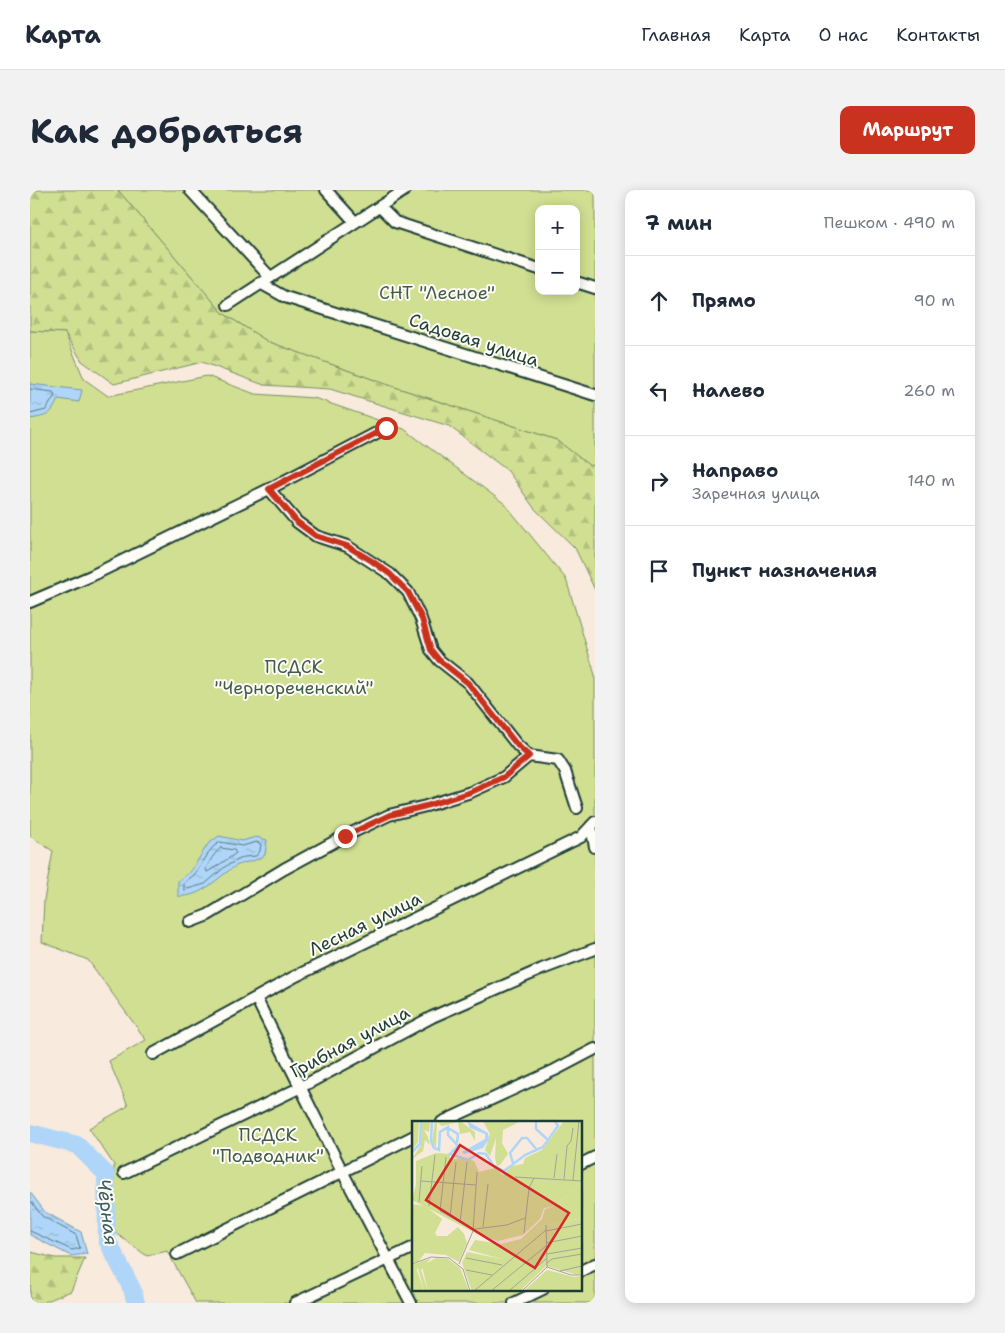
<!DOCTYPE html>
<html lang="ru">
<head>
<meta charset="utf-8">
<style>
	:root { --surface:#fff; --page:#f2f2f3; --text:#1f2937; --muted:#747a83; --line:#e0e1e3; --accent:#c8321e }
	body { margin:0; font-family:"Shantell Sans",sans-serif; background:var(--page); color:var(--text) }
	.controls { position:absolute; right:15px; top:15px; display:grid; overflow:hidden; border-radius:10px; box-shadow:0 2px 12px #0003 }
	.controls button { width:45px; height:45px; display:grid; place-items:center; padding:0; border:0; border-bottom:1px solid var(--line); background:var(--surface); color:var(--text); font:25px sans-serif }
	.stop { position:absolute; width:15px; height:15px; margin:-11px; border:4px solid #c8321e; border-radius:50%; background:#fff }
	.stop.end { background:#c8321e; border-color:#fff; box-shadow:0 1px 5px #0008 }
	.list { margin:0; padding:0; list-style:none }
	h2 { display:flex; justify-content:space-between; align-items:center; height:65px; margin:0; padding:0 20px; font-size:21px }
	h2 small { font-size:16px; font-weight:400; color:var(--muted) }
	.list li { display:grid; grid-template-columns:32px 1fr auto; gap:15px; align-items:center; box-sizing:border-box; height:90px; padding:0 20px; border-top:1px solid var(--line) }
	.list b { display:block; font-size:19px; white-space:nowrap }
	.list p { margin:0; font-size:16px; white-space:nowrap; color:var(--muted) }
	.list em { font-size:16px; font-style:normal; color:var(--muted) }
	.icon { flex:none; width:28px; height:28px; fill:none; stroke:currentColor; stroke-width:2; stroke-linecap:round; stroke-linejoin:round }
	.map { position:relative; flex:none; width:565px; height:1113px; overflow:hidden; border-radius:10px }
	header { display:flex; align-items:center; gap:30px; box-sizing:border-box; height:70px; padding:0 25px; background:var(--surface); border-bottom:1px solid var(--line) }
	header strong { font-size:24px }
	nav { display:flex; gap:28px; margin-inline-start:auto; font-size:18px }
	.intro { display:flex; align-items:center; justify-content:space-between; box-sizing:border-box; height:120px; padding:0 30px }
	h1 { margin:0; font-size:35px }
	.button { padding:12px 22px; border-radius:10px; background:var(--accent); color:#fff; font-size:18px; font-weight:700 }
	main { display:flex; gap:30px; padding:0 30px }
	aside { flex:1; background:var(--surface); border-radius:10px; box-shadow:0 2px 12px #0003 }
	.map>svg:first-child { display:block }
	.forest { fill:url(#forest-firs); stroke:#788e63 }
	.garden { fill:#d0df92; stroke:#788e63; fill-rule:evenodd }
	.water { fill:url(#water-ripples); stroke:#7598aa }
	.lines { fill:none; stroke-linecap:round; stroke-linejoin:round }
	.shore { stroke:#597a82; stroke-width:1 }
	.river { stroke:#afd5f8; stroke-width:18 }
	.street-casing { stroke:#1f3d34; stroke-width:14 }
	.street { stroke:#fdfcf7; stroke-width:10 }
	.route { stroke:#c8321e; stroke-width:6 }
	.labels { text-anchor:middle; stroke-width:4; stroke-linejoin:round; paint-order:stroke }
	.park-label { font-size:18px; fill:#425d47; stroke:#fdfcf7 }
	.street-label { font-size:18px; fill:#1f3d34; stroke:#fdfcf7 }
	.water-label { font-size:19px; font-style:italic; fill:#3c5b5b; stroke:#fdfcf7 }
	.inset-river { fill:none; stroke:#afd5f8; stroke-width:2.5 }
	.inset-road { fill:none; stroke:#a1a599; stroke-width:1 }
	.view { fill:#d62828; fill-opacity:0.15; stroke:#d62828; stroke-width:2.5 }
	.inset-edge { fill:none; stroke:#1f3d34; stroke-width:2.5 }
</style>
</head>
<body>
<header>
<strong>Карта</strong>
<nav><a>Главная</a><a>Карта</a><a>О нас</a><a>Контакты</a></nav>
</header>
<div class="intro"><h1>Как добраться</h1><a class="button">Маршрут</a></div>
<main>
<div class="map">
<svg width="565" height="1113" viewBox="0 0 565 1113">
	<defs>
		<pattern id="forest-firs" width="22" height="20" patternUnits="userSpaceOnUse" patternTransform="scale(1.25)"><rect width="22" height="20" fill="#d0df92"/><path d="M5 1l3.5 6h-7zM16 11l3.5 6h-7z" fill="#b2c07e"/></pattern>
		<pattern id="water-ripples" width="26" height="14" patternUnits="userSpaceOnUse" patternTransform="scale(1.25)"><rect width="26" height="14" fill="#afd5f8"/><path d="M2 4q2-2 4 0t4 0M15 11q2-2 4 0t4 0" fill="none" stroke="#96b8d5"/></pattern>
	</defs>
	<rect width="100%" height="100%" fill="#f8eadc"/>
	<filter id="ink" filterUnits="userSpaceOnUse"><feTurbulence type="fractalNoise" baseFrequency=".02" numOctaves="2"/><feDisplacementMap in="SourceGraphic" scale="10" xChannelSelector="R" yChannelSelector="G"/><feConvolveMatrix kernelMatrix="1 2 1 2 8 2 1 2 1" color-interpolation-filters="sRGB"/></filter>
	<g filter="url(#ink)">
		<path class="forest" d="M 0,0 L 88,0 L 193,123 L 237,151 L 356,194 L 527,250 L 560,276 L 565,274 L 565,400 L 545,358 L 504,318 L 478,281 L 419,236 L 300,199 L 234,195 L 172,172 L 84,194 L 52,171 L 35,143 L 0,141 Z
			M 1,1062 L 25,1068 L 55,1068 L 41,1101 L 12,1113 L 0,1113 Z"/>
		<path class="garden" d="M 88,0 L 565,0 L 565,274 L 560,276 L 527,250 L 356,194 L 237,151 L 193,123 ZM 509,19 L 546,19 L 546,101 L 509,101 Z
			M 0,141 L 35,143 L 54,189 L 78,206 L 177,186 L 225,204 L 284,208 L 374,239 L 475,314 L 536,389 L 565,485 L 565,1113 L 166,1113 L 137,1061 L 117,1066 L 84,1042 L 84,975 L 59,938 L 98,916 L 79,871 L 116,850 L 58,770 L 12,752 L 14,710 L 23,661 L 0,646 ZM 384,932 L 551,932 L 551,1099 L 384,1099 Z"/>
		<path class="water" d="M 0,194 L 52,200 L 49,212 L 28,209 C 21,226 17,226 0,229 Z
			M 189,646 L 212,651 L 226,647 L 237,650 L 235,665 C 226,672 216,671 206,676 C 187,687 172,708 148,706 L 148,691 L 161,681 L 178,654 Z
			M 0,1002 L 15,1022 L 51,1042 L 57,1064 L 41,1066 L 0,1045 Z"/>
		<g class="lines">
			<path class="shore" d="M 0,199 L 23,202 L 25,205 L 16,220 L 0,224
				M 190,652 L 212,656 L 227,652 L 231,654 L 230,661 L 226,666 L 214,667 L 196,676 L 175,694 L 154,700 L 154,693 L 165,684 L 182,658 Z
				M 191,658 L 204,660 L 206,663 C 201,667 180,681 177,682 L 176,679 C 180,671 184,663 191,658 Z
				M 0,1010 L 12,1026 L 46,1045 L 50,1058 L 42,1060 L 0,1041"/>
			<path class="river" d="M 0,943 L 47,955 L 76,984 L 77,1050 L 102,1099 L 106,1113"/>
			<defs>
				<path id="street" d="M 160,0 L 240,87
					M 296,0 L 325,32
					M 350,17 L 365,32 L 509,79
					M 546,92 L 565,98
					M 230,93 L 255,107 L 565,205
					M 198,115 L 375,0
					M 239,299 L 267,332 L 286,346 L 317,356 L 360,384 L 378,402 L 391,429 L 401,460 L 409,470 L 438,493 L 487,555 L 499,566 L 528,570 L 535,581 L 547,618
					M 0,412 L 61,386 L 239,299 L 356,238
					M 561,636 L 565,657
					M 160,732 L 178,725 L 254,679 L 315,646 L 359,625 L 396,616 L 441,602 L 474,587 L 499,566
					M 226,808 L 312,981 L 381,1113
					M 123,864 L 264,787 L 551,647 L 565,632
					M 412,932 L 525,880 L 565,859
					M 551,974 L 565,967
					M 94,983 L 271,897 L 402,827 L 512,779 L 565,759
					M 147,1064 L 384,946
					M 551,1081 L 565,1074
					M 265,1113 L 384,1057
					M 484,1113 L 513,1099"/>
			</defs>
			<use href="#street" class="street-casing"/>
			<use href="#street" class="street"/>
		</g>
	</g>
	<g class="lines" filter="url(#ink)">
		<path class="route" d="M 315,646 L 360,625 L 396,616 L 441,602 L 474,587 L 499,566 L 487,555 L 438,493 L 409,470 L 401,460 L 392,429 L 378,402 L 360,384 L 342,371 L 317,356 L 286,346 L 267,332 L 239,299 L 356,238"/>
	</g>
	<g class="labels">
		<g class="park-label">
			<text x="407" y="109">СНТ "Лесное"</text>
			<text x="264" y="483">ПСДСК<tspan x="264" dy="21">"Чернореченский"</tspan></text>
			<text x="238" y="951">ПСДСК<tspan x="238" dy="21">"Подводник"</tspan></text>
		</g>
		<g class="street-label">
			<text transform="translate(444 150) rotate(18)" y="6">Садовая улица</text>
			<text transform="translate(335 734) rotate(-26)" y="6">Лесная улица</text>
			<text transform="translate(320 852) rotate(-28)" y="6">Грибная улица</text>
		</g>
		<g class="water-label">
			<text transform="translate(78 1022) rotate(83)" y="7">Чёрная</text>
		</g>
	</g>
	<g transform="translate(382 931)">
		<rect width="170" height="170" fill="#f8eadc"/>
		<path d="M 0,0 L 7,0 L 6,21 L 0,29 ZM 18,0 L 17,11 L 12,9 L 16,16 L 18,24 L 13,19 L 11,30 L 0,38 L 9,24 L 10,1 ZM 23,0 L 48,0 L 63,11 L 63,20 L 58,11 L 48,13 L 46,1 L 30,5 L 25,1 L 24,26 L 20,21 ZM 71,0 L 109,0 L 91,9 L 90,22 L 96,33 L 88,44 L 85,45 L 83,37 L 84,17 L 78,35 L 73,29 L 78,13 ZM 170,62 L 170,97 L 128,106 L 90,138 L 57,129 L 63,119 L 89,123 L 109,118 L 130,98 L 133,88 L 141,86 ZM 0,83 L 13,85 L 30,98 L 23,112 L 25,115 L 35,115 L 46,106 L 52,113 L 55,122 L 47,141 L 34,134 L 13,132 L 6,141 L 0,142 ZM 24,137 L 36,138 L 48,147 L 57,170 L 16,170 L 10,145 ZM 5,145 L 5,150 L 12,170 L 0,170 L 0,147 ZM 135,149 L 162,156 L 170,155 L 170,170 L 112,170 Z" fill="#d0df92"/>
		<path d="M 19,137 L 9,149 L 16,170 L 12,170 L 6,147 L 2,148 L 0,144 Z" fill="#d0df92"/>
		<path d="M 152,0 L 170,0 L 170,62 L 141,86 L 132,87 L 128,98 L 111,114 L 86,120 L 71,116 L 0,79 L 4,64 L 4,40 L 24,32 L 38,33 L 38,40 L 50,36 L 62,40 L 67,51 L 83,47 L 91,54 L 100,45 L 111,43 L 113,37 L 130,29 ZM 170,97 L 170,152 L 166,154 L 134,145 L 108,170 L 60,170 L 50,142 L 55,131 L 90,138 L 128,106 Z" fill="#d0df92"/>
		<path d="M 55,0 L 76,12 L 77,18 L 71,27 L 52,33 L 50,31 L 73,18 L 73,13 L 58,7 Z" fill="#afd5f8"/>
		<path class="inset-river" d="M 20,0 L 19,20 L 22,27 L 27,29 L 28,11 L 36,6 L 36,14 L 46,25 L 38,33 L 56,39 L 67,32 L 74,33 L 81,44 L 92,50 L 113,34 L 131,26 L 146,5 L 143,0M 124,0 L 124,8 L 135,18M 36,7 L 46,13 L 45,22M 0,31 L 8,23 L 9,0M 101,42 L 98,32 L 110,17 L 115,17 L 125,29"/>
		<path class="inset-road" d="M 34,36 L 28,90 L 60,108M 103,56 L 170,60M 142,57 L 145,33M 152,58 L 155,25 L 159,20 L 161,7M 161,59 L 167,0M 9,60 L 64,64M 7,81 L 10,45M 17,85 L 23,34M 38,96 L 44,41M 48,102 L 55,41M 134,104 L 135,146M 71,106 L 76,63M 63,108 L 95,104 L 113,97M 134,110 L 170,103M 112,112 L 117,67 L 122,57M 134,122 L 170,115M 135,133 L 170,127M 54,137 L 90,144M 135,142 L 140,138 L 170,133M 0,143 L 19,136 L 37,137 L 51,148 L 58,170M 47,143 L 61,110 L 65,51M 54,149 L 80,154M 148,150 L 170,145M 62,170 L 134,109M 79,170 L 134,125M 97,170 L 134,138M 110,170 L 135,146 L 159,154 L 170,154"/>
		<path class="view" d="M 48,24 L 157,92 L 123,147 L 14,79 Z"/>
		<rect width="170" height="170" class="inset-edge"/>
	</g>
</svg>
<div class="controls">
<button>+</button>
<button>−</button>
</div>
<div class="stop" style="left:356px;top:238px"></div>
<div class="stop end" style="left:315px;top:646px"></div>
</div>
<aside>
<h2>7 мин<small>Пешком · 490 m</small></h2>
<ul class="list">
<li><svg class="icon" aria-label="ahead" viewBox="0 0 24 24"><path d="M12 20V5M6 11l6-6 6 6"/></svg><div><b>Прямо</b></div><em>90 m</em></li>
<li><svg class="icon" aria-label="left" viewBox="0 0 24 24"><path d="M17 20v-9H6M10 6l-5 5 5 5"/></svg><div><b>Налево</b></div><em>260 m</em></li>
<li><svg class="icon" aria-label="right" viewBox="0 0 24 24"><path d="M7 20v-9h11M14 6l5 5-5 5"/></svg><div><b>Направо</b><p>Заречная улица</p></div><em>140 m</em></li>
<li><svg class="icon" aria-label="arrive" viewBox="0 0 24 24"><path d="M6 21V4h12l-3 4 3 4H6"/></svg><div><b>Пункт назначения</b></div></li>
</ul>
</aside>
</main>
</body>
</html>
